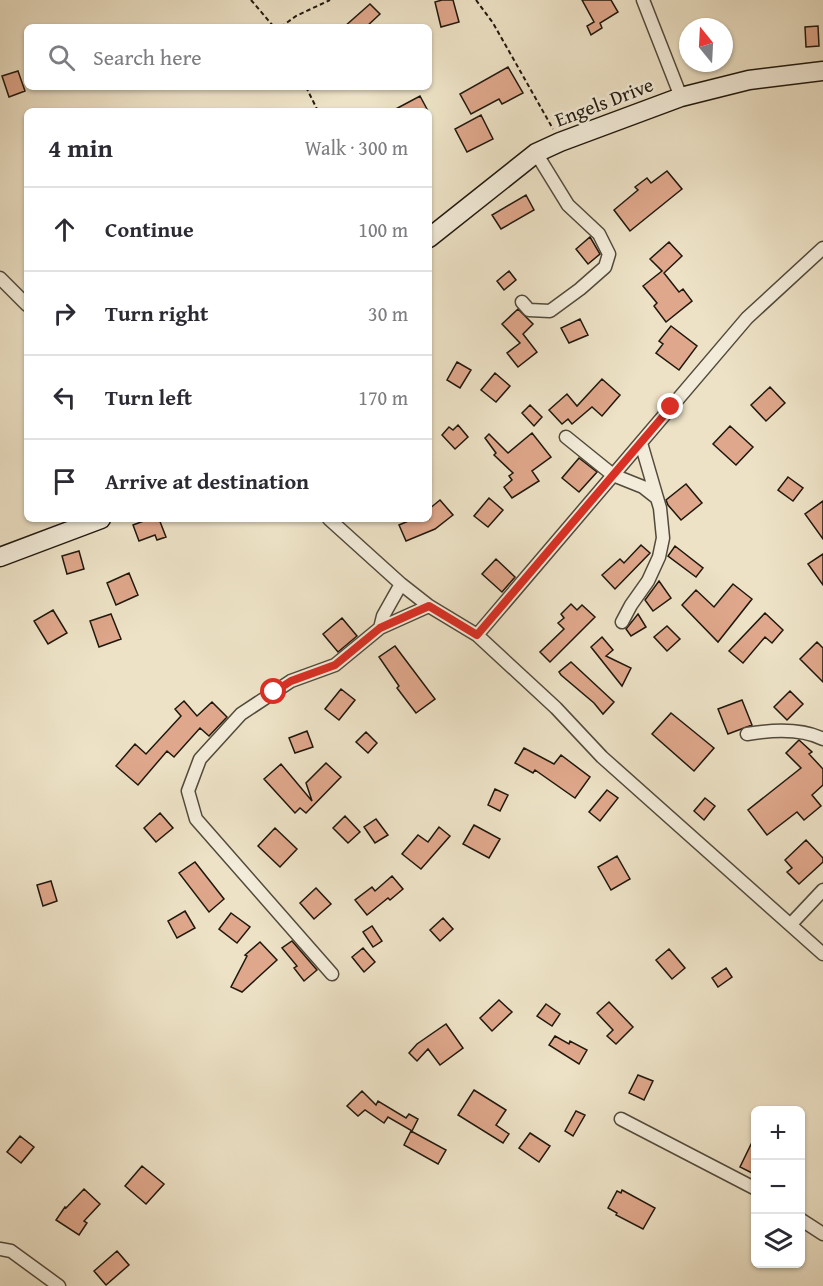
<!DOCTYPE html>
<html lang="en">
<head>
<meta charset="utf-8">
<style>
	:root { --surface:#fff; --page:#f2f2f3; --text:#2b2b33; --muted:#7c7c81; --line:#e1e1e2 }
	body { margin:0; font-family:"Gentium Book Plus",serif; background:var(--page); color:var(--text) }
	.controls { position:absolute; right:18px; bottom:18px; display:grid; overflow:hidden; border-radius:9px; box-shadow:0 2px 4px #0004 }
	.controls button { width:54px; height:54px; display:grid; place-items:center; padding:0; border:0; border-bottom:2px solid var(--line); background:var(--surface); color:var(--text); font:30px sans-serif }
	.compass { position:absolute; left:679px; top:18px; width:54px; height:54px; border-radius:50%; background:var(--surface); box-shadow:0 2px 4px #0004; rotate:342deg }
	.stop { position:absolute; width:18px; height:18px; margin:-14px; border:4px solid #d93025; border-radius:50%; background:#fff }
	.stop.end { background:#d93025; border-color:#fff; box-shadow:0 2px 6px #0008 }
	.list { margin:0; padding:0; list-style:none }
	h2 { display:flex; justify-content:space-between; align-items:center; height:78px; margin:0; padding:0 24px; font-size:26px }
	h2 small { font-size:20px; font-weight:400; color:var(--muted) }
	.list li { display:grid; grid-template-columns:39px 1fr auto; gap:18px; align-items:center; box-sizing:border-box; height:84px; padding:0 24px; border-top:2px solid var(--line) }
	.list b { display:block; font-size:22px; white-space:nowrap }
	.list em { font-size:20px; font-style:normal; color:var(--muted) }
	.icon { flex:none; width:33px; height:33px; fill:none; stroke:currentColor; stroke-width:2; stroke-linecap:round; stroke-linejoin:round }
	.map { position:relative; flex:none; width:823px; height:1286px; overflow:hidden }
	.search { position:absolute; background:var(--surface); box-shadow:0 2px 4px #0004; left:24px; top:24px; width:408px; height:66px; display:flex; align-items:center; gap:15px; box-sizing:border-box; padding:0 21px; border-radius:9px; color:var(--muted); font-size:22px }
	.panel { position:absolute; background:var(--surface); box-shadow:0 2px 4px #0004; left:24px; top:108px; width:408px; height:414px; border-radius:9px }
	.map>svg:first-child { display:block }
	.building { fill:#dfa78b; stroke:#1f170d; stroke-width:1.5 }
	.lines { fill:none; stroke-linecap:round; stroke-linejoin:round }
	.street-casing { stroke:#524a3b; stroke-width:15 }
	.secondary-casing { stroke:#1f170d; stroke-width:21 }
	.path { stroke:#1f170d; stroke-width:2; stroke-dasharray:4.5 3; stroke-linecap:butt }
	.street { stroke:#f3ecda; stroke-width:12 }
	.secondary { stroke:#f3ecda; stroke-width:18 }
	.route { stroke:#d93025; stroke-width:8 }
	.labels { text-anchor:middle; stroke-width:5; stroke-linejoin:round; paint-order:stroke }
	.street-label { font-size:20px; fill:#1f170d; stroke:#f3ecda }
</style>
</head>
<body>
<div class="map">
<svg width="823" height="1286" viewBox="0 0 823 1286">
	<rect width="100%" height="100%" fill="#ede2c6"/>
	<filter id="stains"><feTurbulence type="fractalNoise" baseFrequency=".00333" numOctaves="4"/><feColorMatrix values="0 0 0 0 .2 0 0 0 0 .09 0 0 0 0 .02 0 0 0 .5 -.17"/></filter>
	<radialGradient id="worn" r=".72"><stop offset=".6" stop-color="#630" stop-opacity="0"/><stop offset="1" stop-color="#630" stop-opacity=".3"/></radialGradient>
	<path class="building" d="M 442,0 L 453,0 L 459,22 L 441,27 L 435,2 Z
		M 582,0 L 611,0 L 618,12 L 600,23 L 602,28 L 591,35 L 587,26 L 594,22 Z
		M 370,4 L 380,14 L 366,27 L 344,27 Z
		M 818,26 L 819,46 L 806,47 L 805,27 Z
		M 508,67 L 523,93 L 502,104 L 499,99 L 471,114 L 460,94 Z
		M 18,71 L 25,91 L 9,97 L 2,76 Z
		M 420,96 L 428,111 L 392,111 Z
		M 481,115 L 493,139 L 467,152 L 455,129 Z
		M 667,171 L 682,189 L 630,231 L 614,210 L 638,190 L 635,187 L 647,178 L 651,183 Z
		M 526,195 L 534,210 L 501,229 L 492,215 Z
		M 590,237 L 600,254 L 588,264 L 576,249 Z
		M 669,242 L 682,256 L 664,273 L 679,292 L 683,289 L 692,301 L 666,322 L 654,306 L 657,303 L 643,286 L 662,271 L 650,259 Z
		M 509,271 L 516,280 L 504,290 L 497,281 Z
		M 518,309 L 533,324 L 523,334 L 537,352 L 518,367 L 507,353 L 520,343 L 502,324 Z
		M 580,319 L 588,335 L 569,343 L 561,328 Z
		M 671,326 L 697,346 L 679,370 L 656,353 L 663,344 L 659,341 Z
		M 457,362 L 471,370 L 460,388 L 447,380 Z
		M 495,373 L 510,386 L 496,402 L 481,390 Z
		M 602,379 L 620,395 L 602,416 L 592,407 L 572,424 L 568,419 L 562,424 L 549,410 L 567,394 L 577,406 Z
		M 770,387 L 785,403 L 766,421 L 751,405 Z
		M 530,405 L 542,417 L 534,426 L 522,413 Z
		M 458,425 L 468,437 L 455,449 L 442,435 L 449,427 L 453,430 Z
		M 730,426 L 753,447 L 736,465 L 713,444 Z
		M 532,433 L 551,457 L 532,471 L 539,481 L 512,498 L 504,487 L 512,480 L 509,476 L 513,473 L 494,455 L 496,453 L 485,438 L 489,434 L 508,453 Z
		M 579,458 L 597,472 L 579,492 L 562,478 Z
		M 788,477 L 803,488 L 793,501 L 778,490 Z
		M 686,484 L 702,503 L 681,520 L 668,505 L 666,500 Z
		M 489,498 L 503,510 L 488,527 L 474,516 Z
		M 440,500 L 453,515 L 435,529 L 406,541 L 399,525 L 413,519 L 429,519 L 429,509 Z
		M 823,501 L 823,539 L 805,514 Z
		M 149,519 L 159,519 L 166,537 L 157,540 L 155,535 L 139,541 L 133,525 Z
		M 641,545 L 650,553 L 615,589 L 602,575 L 620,559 L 624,563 Z
		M 675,546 L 703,568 L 696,577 L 668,556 Z
		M 79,551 L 84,569 L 67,574 L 62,556 Z
		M 823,554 L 823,585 L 808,564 Z
		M 496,559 L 515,577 L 502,592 L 482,574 Z
		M 129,573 L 138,595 L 116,605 L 107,583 Z
		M 659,581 L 671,598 L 653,611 L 645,600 Z
		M 733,584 L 752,599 L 718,642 L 682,605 L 696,590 L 714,607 Z
		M 571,604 L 577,610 L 582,605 L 595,617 L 550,662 L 540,652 L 564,629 L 558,623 L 564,618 L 561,614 Z
		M 53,610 L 67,633 L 48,644 L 34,621 Z
		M 765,613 L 783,630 L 772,643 L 765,637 L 743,663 L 729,651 Z
		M 111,614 L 121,639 L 99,647 L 90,621 Z
		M 638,614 L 646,627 L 631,636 L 626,629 Z
		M 342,618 L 357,636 L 338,652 L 323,634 Z
		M 667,626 L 680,639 L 667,651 L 654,637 Z
		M 602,637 L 613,650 L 606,656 L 631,668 L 622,686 L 591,647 Z
		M 817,642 L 823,648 L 823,682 L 800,659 Z
		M 395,646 L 435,699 L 416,713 L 397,688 L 399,686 L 379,657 Z
		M 571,662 L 614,702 L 603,714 L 594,703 L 561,675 L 559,672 Z
		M 341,689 L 355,700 L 339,720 L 325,709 Z
		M 790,691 L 803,704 L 787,720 L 774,707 Z
		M 742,700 L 752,725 L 728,734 L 718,709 Z
		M 184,701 L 197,716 L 212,702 L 227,717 L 209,736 L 200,728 L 174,757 L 167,751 L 138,785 L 116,766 L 135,744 L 146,754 L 181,716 L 175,709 Z
		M 671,713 L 714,748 L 694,771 L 652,734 Z
		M 307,731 L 313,747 L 295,753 L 289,738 Z
		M 366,732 L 377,743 L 368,753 L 356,742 Z
		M 799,740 L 812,752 L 809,754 L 823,769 L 823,785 L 812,795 L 821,806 L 804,820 L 797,812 L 767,835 L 748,810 L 801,768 L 786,753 Z
		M 524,748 L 554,764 L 561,755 L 590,777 L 575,798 L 535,770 L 533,773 L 515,763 Z
		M 326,763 L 341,777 L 306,813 L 300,808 L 295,813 L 264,779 L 281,764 L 312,801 L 306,783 Z
		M 495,789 L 508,795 L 500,811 L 488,805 Z
		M 607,790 L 618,798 L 600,821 L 589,812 Z
		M 705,798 L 715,806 L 704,820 L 694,811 Z
		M 160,813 L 173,828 L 156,842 L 144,828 Z
		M 345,816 L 360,832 L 348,843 L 333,828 Z
		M 376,819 L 388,835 L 375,843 L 364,827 Z
		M 474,825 L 500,839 L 489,858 L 463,844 Z
		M 439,827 L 450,836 L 421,869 L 402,854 L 418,835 L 428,842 Z
		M 275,828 L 297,849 L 280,867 L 258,846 Z
		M 806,840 L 823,858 L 823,862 L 799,884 L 787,872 L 792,868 L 785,860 Z
		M 617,856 L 630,879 L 611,890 L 598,867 Z
		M 195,862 L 224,899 L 209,912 L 179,873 Z
		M 392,876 L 403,889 L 390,900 L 388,898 L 367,915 L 355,900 L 372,887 L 375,891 Z
		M 51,881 L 57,901 L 43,906 L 37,885 Z
		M 316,888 L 331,904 L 314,919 L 300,903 Z
		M 185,911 L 195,928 L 177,938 L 168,921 Z
		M 231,913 L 250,927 L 237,943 L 219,929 Z
		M 443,918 L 453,929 L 440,941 L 430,930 Z
		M 372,926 L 382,941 L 373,947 L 363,932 Z
		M 292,941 L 317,970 L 304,981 L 294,968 L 297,966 L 282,948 Z
		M 260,942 L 277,960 L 242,992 L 231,987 L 247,956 L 245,955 Z
		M 363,948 L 375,962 L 364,972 L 352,957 Z
		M 669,949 L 685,968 L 672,979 L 656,960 Z
		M 726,968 L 732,977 L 718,987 L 712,978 Z
		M 499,1000 L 512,1012 L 492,1031 L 480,1018 Z
		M 609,1002 L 633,1027 L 616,1044 L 607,1036 L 613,1030 L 597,1013 Z
		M 546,1004 L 560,1014 L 552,1026 L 537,1016 Z
		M 446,1024 L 463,1048 L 440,1065 L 428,1049 L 417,1061 L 409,1053 L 417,1044 Z
		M 555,1036 L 569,1044 L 570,1041 L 587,1050 L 579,1064 L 549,1045 Z
		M 638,1075 L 653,1081 L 644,1100 L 629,1093 Z
		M 474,1090 L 506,1110 L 496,1125 L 509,1134 L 503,1143 L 458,1115 Z
		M 362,1091 L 376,1105 L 378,1101 L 406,1118 L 409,1114 L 418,1119 L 412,1131 L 388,1117 L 384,1123 L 365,1110 L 358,1116 L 347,1106 Z
		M 576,1111 L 585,1115 L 573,1136 L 565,1131 Z
		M 411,1131 L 446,1150 L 438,1164 L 404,1145 Z
		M 530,1133 L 550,1146 L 539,1162 L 519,1148 Z
		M 756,1134 L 756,1175 L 740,1167 Z
		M 20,1136 L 34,1147 L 21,1163 L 7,1152 Z
		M 142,1166 L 164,1184 L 146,1204 L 125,1186 Z
		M 84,1189 L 100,1204 L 84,1221 L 87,1223 L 79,1235 L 56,1220 L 65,1207 L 66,1208 Z
		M 622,1190 L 655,1208 L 643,1229 L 616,1215 L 617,1213 L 608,1208 L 617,1191 L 621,1193 Z
		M 117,1251 L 129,1265 L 106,1285 L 94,1271 Z"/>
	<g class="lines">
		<defs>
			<path id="street" d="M 643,0 L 681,97
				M 0,278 L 27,305
				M 522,302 L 529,310 L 550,311 L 580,289 L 605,267 L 609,254 L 599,234 L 568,205 L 536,153
				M 566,437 L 613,475 L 643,487 L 657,498 L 660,508 L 663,538 L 659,557 L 648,581 L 631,605 L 622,622
				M 641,443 L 657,498
				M 329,519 L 401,584 L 429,606 L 477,635 L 556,708 L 602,757 L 823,954
				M 380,628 L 383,616 L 401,584
				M 477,635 L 747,318 L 823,248
				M 747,734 C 771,730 801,728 823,739
				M 791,924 L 823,890
				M 332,974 L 196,819 L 188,791 L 200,759 L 241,714 L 291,681 L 335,665 L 380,628 L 429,606
				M 621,1119 L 756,1189
				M 800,1219 L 823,1234
				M 0,1249 L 11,1251 L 59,1286"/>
			<path id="secondary" d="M 429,238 L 536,153 L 560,142 L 681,97 L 749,80 L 823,71
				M 0,557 L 101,519"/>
		</defs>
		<use href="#street" class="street-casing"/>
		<use href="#secondary" class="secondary-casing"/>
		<path class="path" d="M 251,0 L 274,27
			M 476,0 L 493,23 L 553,129
			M 281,27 L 296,16 L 330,0
			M 306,87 L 318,111"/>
		<use href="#street" class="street"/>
		<use href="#secondary" class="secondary"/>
	</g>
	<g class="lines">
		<path class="route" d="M 274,692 L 291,681 L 335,665 L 380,628 L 429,606 L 477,635 L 671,407"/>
	</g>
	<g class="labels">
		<g class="street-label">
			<text transform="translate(604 102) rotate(-21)" y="7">Engels Drive</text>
		</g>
	</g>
	<rect width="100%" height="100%" filter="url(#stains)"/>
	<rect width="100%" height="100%" fill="url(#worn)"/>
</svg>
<div class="controls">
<button>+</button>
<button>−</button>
<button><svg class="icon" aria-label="layers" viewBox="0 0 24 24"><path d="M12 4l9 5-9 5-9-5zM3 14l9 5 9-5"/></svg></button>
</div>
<svg class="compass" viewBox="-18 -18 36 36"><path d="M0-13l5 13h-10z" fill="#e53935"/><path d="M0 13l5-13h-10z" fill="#7c7c81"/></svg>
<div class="stop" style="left:274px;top:692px"></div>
<div class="stop end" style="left:671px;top:407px"></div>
<div class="search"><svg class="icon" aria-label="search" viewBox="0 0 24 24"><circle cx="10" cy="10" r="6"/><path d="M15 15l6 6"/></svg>Search here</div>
<section class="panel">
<h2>4 min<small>Walk · 300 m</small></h2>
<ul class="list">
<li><svg class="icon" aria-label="ahead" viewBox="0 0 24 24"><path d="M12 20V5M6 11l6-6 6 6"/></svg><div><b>Continue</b></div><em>100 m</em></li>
<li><svg class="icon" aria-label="right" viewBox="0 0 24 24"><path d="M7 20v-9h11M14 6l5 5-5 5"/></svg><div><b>Turn right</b></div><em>30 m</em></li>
<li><svg class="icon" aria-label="left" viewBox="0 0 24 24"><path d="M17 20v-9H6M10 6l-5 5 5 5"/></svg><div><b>Turn left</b></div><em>170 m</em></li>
<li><svg class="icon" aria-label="arrive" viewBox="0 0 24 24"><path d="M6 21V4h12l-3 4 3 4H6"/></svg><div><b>Arrive at destination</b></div></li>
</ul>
</section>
</div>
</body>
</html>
